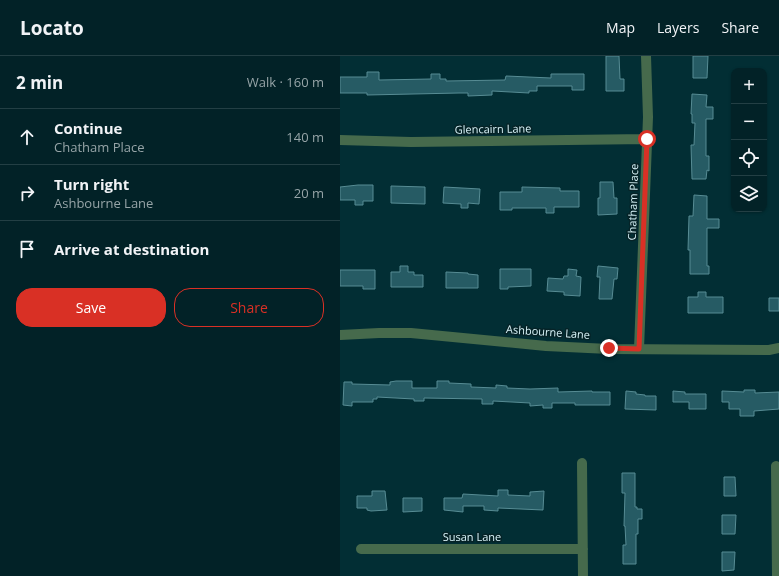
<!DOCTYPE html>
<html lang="en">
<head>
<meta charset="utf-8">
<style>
	:root { --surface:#022227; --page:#0c2a2f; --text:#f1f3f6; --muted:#96a4a7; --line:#233f44; --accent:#d93025 }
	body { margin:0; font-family:"Open Sans",sans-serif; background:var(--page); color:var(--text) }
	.controls { position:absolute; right:12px; top:12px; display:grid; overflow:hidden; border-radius:8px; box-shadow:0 1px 3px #0004 }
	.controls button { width:36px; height:36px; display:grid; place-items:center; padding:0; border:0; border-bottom:1px solid var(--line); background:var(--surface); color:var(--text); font:20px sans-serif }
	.stop { position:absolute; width:12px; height:12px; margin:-9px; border:3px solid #d93025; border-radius:50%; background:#fff }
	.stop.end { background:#d93025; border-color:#fff; box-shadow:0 1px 4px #0008 }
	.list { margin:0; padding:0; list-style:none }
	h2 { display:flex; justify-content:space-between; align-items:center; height:52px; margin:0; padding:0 16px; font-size:17px }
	h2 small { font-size:13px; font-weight:400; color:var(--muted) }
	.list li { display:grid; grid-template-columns:26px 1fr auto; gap:12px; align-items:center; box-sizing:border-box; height:56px; padding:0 16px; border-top:1px solid var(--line) }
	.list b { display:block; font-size:15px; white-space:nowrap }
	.list p { margin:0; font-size:13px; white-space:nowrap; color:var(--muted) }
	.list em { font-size:13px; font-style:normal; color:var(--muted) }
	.actions { display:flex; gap:8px; padding:12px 16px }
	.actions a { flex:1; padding:9px 0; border:1px solid var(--accent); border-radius:16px; text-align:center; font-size:14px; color:var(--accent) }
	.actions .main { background:var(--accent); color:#fff }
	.icon { flex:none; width:22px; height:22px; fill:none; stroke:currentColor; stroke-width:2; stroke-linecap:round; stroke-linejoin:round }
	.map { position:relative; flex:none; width:439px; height:520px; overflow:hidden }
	header { display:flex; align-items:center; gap:24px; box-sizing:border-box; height:56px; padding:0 20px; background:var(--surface); border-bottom:1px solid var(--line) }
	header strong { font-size:19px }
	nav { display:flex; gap:22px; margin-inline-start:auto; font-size:14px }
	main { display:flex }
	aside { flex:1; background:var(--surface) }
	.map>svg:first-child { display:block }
	.building { fill:#265b64; stroke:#578c94 }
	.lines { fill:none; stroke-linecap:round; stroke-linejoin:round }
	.street { stroke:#466a4c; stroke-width:10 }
	.route { stroke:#d93025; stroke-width:5 }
	.labels { text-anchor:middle; stroke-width:3; stroke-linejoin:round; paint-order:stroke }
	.street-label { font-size:11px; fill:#d9f4f9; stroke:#062327 }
</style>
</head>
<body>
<header>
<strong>Locato</strong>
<nav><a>Map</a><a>Layers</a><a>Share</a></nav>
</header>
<main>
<aside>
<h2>2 min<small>Walk · 160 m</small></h2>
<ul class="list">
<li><svg class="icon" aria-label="ahead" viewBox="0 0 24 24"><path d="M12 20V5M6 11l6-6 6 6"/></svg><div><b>Continue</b><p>Chatham Place</p></div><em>140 m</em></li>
<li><svg class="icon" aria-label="right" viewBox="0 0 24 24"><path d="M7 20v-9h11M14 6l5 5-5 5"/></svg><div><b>Turn right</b><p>Ashbourne Lane</p></div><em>20 m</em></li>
<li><svg class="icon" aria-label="arrive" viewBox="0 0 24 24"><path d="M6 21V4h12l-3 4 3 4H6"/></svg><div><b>Arrive at destination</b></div></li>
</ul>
<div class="actions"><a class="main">Save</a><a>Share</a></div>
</aside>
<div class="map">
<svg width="439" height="520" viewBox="0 0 439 520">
	<rect width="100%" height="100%" fill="#022e34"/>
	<path class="building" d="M 266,0 L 279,0 L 280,23 L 284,23 L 284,35 L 266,35 Z
		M 353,0 L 368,0 L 367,22 L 353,22 Z
		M 27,16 L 39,16 L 39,24 L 91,23 L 91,18 L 100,18 L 100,23 L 106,23 L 106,25 L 165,24 L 166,20 L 211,22 L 211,18 L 244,18 L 244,34 L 232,34 L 232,30 L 197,30 L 197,35 L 189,35 L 189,37 L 152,35 L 152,39 L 128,40 L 128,37 L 119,37 L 27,39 L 27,37 L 0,37 L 0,21 L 27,21 Z
		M 352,38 L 367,39 L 366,51 L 373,51 L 373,63 L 366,63 L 366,100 L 369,100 L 369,115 L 367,114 L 366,123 L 352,123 L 351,89 L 354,89 L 355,67 L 352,67 L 352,58 L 351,58 Z
		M 260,126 L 273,126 L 274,142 L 277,142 L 277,158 L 258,159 L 258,142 L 260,142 Z
		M 18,129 L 33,129 L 33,145 L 23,145 L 23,149 L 15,149 L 15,144 L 0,144 L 0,131 Z
		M 51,130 L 85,131 L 85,148 L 51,147 Z
		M 104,131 L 140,133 L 139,148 L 128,147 L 128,152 L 121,152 L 121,148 L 103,147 Z
		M 182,131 L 220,132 L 220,135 L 239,135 L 239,151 L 214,151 L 214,157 L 206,157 L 206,152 L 172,152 L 172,154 L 160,154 L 160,136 L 182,136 Z
		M 354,139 L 367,140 L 367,163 L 379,163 L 379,172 L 367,172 L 367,210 L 369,210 L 369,218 L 350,218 L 350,194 L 348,194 L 349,160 L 353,160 Z
		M 60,210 L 68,210 L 68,216 L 74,216 L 74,219 L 83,219 L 83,231 L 51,231 L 51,216 L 60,216 Z
		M 258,210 L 278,212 L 277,223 L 274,223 L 272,243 L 259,243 L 260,221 L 257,221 Z
		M 160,213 L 191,213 L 191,230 L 168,231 L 168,233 L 160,233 Z
		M 228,213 L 237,214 L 236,220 L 241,221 L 240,240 L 224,239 L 224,236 L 207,235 L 208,222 L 223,223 L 224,220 L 228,220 Z
		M 0,214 L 35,214 L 35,233 L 23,233 L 23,230 L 0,230 Z
		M 106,216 L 128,217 L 128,218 L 138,219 L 138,232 L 106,232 Z
		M 358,236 L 366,236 L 366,241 L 383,241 L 383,257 L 348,257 L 348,241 L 358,241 Z
		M 429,242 L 439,242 L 439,255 L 429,255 Z
		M 56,325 L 72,325 L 72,332 L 97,332 L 97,325 L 109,325 L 109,327 L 131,328 L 131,331 L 156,332 L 156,329 L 167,330 L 167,332 L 190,333 L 218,332 L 218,336 L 252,335 L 252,336 L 270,336 L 270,349 L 235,349 L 235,347 L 212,347 L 212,352 L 203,352 L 203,349 L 190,350 L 190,347 L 153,345 L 153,348 L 142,348 L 142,343 L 84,342 L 84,345 L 74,345 L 74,343 L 37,341 L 37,343 L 33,343 L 33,346 L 12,346 L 12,350 L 3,349 L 4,326 L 12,326 L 12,328 L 50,329 L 50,326 Z
		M 404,334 L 415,334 L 415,337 L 439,336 L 439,353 L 414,355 L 414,360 L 400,360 L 400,353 L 389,353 L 389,346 L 382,346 L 382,335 L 404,336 Z
		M 286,335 L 296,336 L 296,338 L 305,339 L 305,340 L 316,340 L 316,354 L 285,353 Z
		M 333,335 L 345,336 L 345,338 L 366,338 L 366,353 L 349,353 L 349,346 L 333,346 Z
		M 282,417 L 295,417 L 295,451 L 297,451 L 297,453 L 302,453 L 302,463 L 298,463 L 298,478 L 296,478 L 296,508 L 283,508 L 283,489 L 286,489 L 285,470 L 284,470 L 285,437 L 282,437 Z
		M 384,421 L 395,421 L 396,440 L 384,440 Z
		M 158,434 L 168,434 L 168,439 L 190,440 L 190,436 L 204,435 L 203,454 L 158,452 L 158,455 L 144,454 L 144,450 L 123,450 L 123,456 L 104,454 L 104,442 L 122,442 L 123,438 L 158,440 Z
		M 32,435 L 45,435 L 47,454 L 31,455 L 27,454 L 27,452 L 17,452 L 17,440 L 32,440 Z
		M 63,442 L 82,442 L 82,455 L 63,456 Z
		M 382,459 L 396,459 L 395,478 L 382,478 Z
		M 382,496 L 395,496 L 394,514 L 382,515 Z"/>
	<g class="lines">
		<path class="street" d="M 0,84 L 71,86 L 307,83
			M 0,279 L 39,277 L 71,277 L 206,290 L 269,293 L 429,294 L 439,292
			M 299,293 L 308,61 L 306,0
			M 242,407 L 243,520
			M 436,410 L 437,520
			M 21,493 L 243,493"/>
	</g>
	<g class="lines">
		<path class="route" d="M 269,292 L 299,293 L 307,83"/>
	</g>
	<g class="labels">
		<g class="street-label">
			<text transform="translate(153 73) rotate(-1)" y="4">Glencairn Lane</text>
			<text transform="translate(293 146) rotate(-88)" y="4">Chatham Place</text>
			<text transform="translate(208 276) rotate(4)" y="4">Ashbourne Lane</text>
			<text x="132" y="485">Susan Lane</text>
		</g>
	</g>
</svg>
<div class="controls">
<button>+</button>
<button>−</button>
<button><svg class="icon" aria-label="locate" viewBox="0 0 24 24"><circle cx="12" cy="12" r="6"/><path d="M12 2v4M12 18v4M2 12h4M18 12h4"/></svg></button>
<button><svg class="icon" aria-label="layers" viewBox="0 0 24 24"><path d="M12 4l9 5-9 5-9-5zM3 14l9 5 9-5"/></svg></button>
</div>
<div class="stop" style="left:307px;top:83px"></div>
<div class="stop end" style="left:269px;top:292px"></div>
</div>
</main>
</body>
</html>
